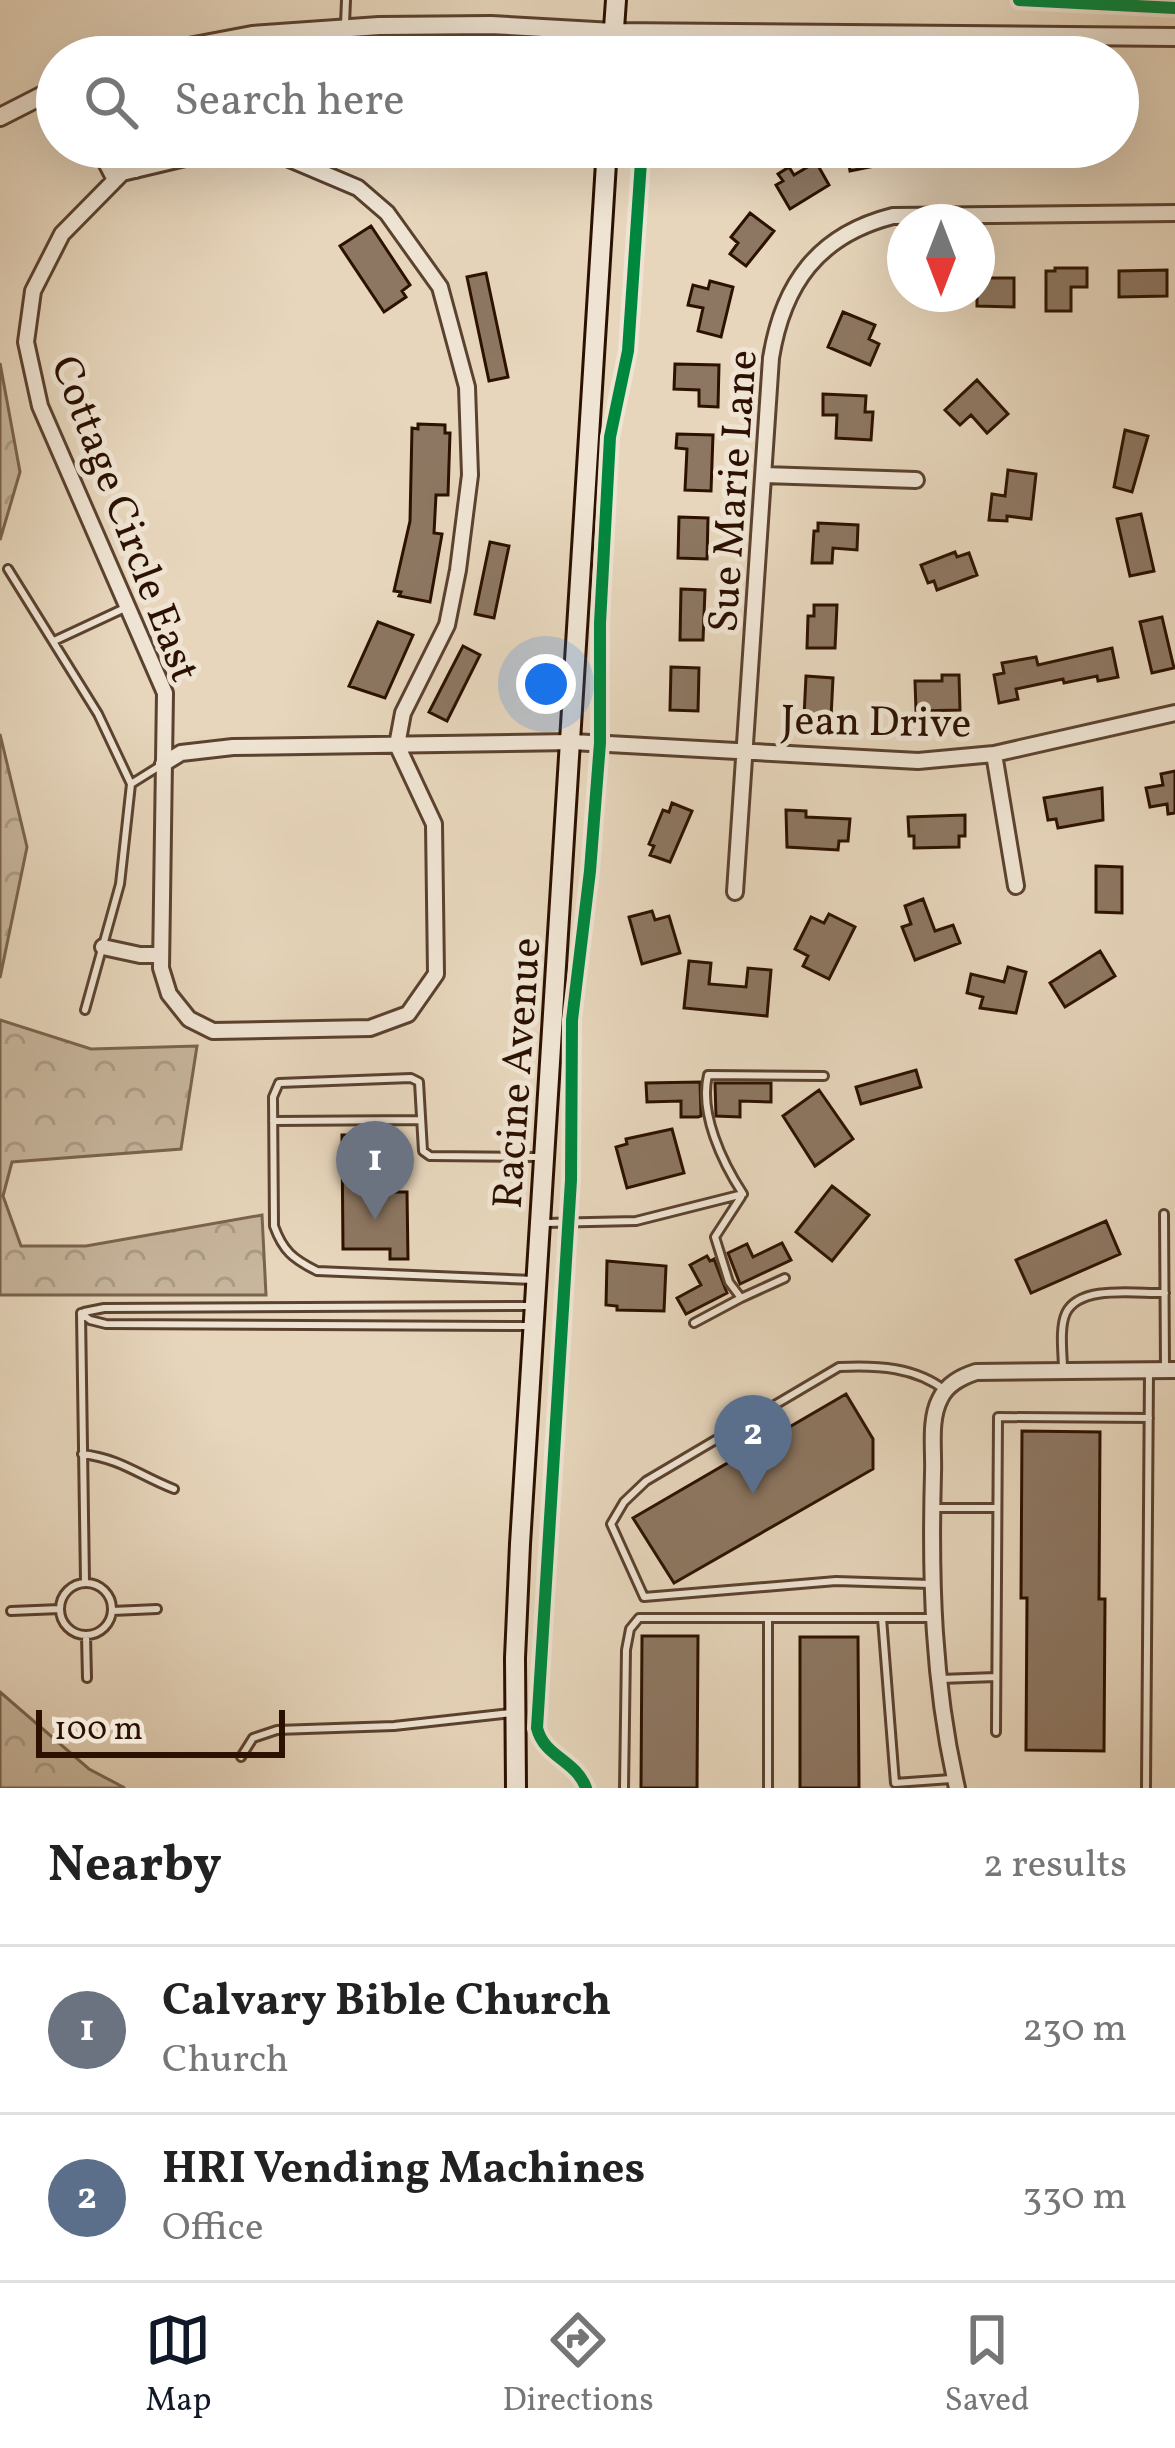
<!DOCTYPE html>
<html lang="en">
<head>
<meta charset="utf-8">
<style>
	:root { --surface:#fff; --page:#f6f6f6; --text:#222; --muted:#767676; --line:#e0e0e0; --accent:#111827 }
	body { margin:0; font-family:Vollkorn,serif; background:var(--page); color:var(--text) }
	.compass { position:absolute; left:887px; top:204px; width:108px; height:108px; border-radius:50%; background:var(--surface); box-shadow:0 12px 48px #0002; rotate:180deg }
	.scale { position:absolute; left:36px; bottom:30px; width:249px; box-sizing:border-box; padding-left:12px; border:6px solid #2c1100; border-top:0; font-size:33px; line-height:42px; white-space:nowrap; color:#2c1100; -webkit-text-stroke:9px #efe4d3; paint-order:stroke }
	.you { position:absolute; left:546px; top:684px; width:42px; height:42px; margin:-30px; border:9px solid #fff; border-radius:50%; background:#1a73e8; box-shadow:0 0 0 18px #1a73e833 }
	.badge { display:grid; place-items:center; width:78px; height:78px; border-radius:50%; background:var(--accent); color:#fff; font-size:39px; font-weight:700 }
	.pin { position:absolute; translate:-50% -99px; filter:drop-shadow(0 3px 6px #0008) }
	.pin::after { content:''; position:absolute; top:63px; width:42px; height:36px; background:inherit; clip-path:polygon(0 0,100% 0,50% 100%) }
	.list { margin:0; padding:0; list-style:none }
	h2 { display:flex; justify-content:space-between; align-items:center; height:156px; margin:0; padding:0 48px; font-size:51px }
	h2 small { font-size:39px; font-weight:400; color:var(--muted) }
	.list li { display:grid; grid-template-columns:78px 1fr auto; gap:36px; align-items:center; box-sizing:border-box; height:168px; padding:0 48px; border-top:3px solid var(--line) }
	.list b { display:block; font-size:45px; white-space:nowrap }
	.list p { margin:0; font-size:39px; white-space:nowrap; color:var(--muted) }
	.list em { font-size:39px; font-style:normal; color:var(--muted) }
	.icon { flex:none; width:66px; height:66px; fill:none; stroke:currentColor; stroke-width:2; stroke-linecap:round; stroke-linejoin:round }
	.map { position:relative; flex:none; width:1175px; height:1788px; overflow:hidden }
	.search { position:absolute; background:var(--surface); box-shadow:0 12px 48px #0002; left:36px; right:36px; top:36px; height:132px; display:flex; align-items:center; gap:30px; box-sizing:border-box; padding:0 42px; border-radius:66px; color:var(--muted); font-size:45px }
	.sheet { height:492px; background:var(--surface) }
	nav { display:flex; justify-content:space-around; align-items:center; box-sizing:border-box; height:168px; border-top:3px solid var(--line); background:var(--surface); font-size:33px; color:var(--muted) }
	nav a { display:grid; justify-items:center; gap:6px }
	nav .on { color:var(--accent) }
	.map>svg:first-child { display:block }
	.forest { fill:url(#forest-crowns); stroke:#7a634e; stroke-width:3 }
	.building { fill:#8d7762; stroke:#2c1100; stroke-width:3 }
	.lines { fill:none; stroke-linecap:round; stroke-linejoin:round }
	.service-casing { stroke:#5b422f; stroke-width:12 }
	.minor-casing { stroke:#5b422f; stroke-width:20 }
	.tertiary-casing { stroke:#5b422f; stroke-width:22 }
	.secondary-casing { stroke:#2c1100; stroke-width:24 }
	.service { stroke:#efe4d3; stroke-width:6 }
	.minor { stroke:#efe4d3; stroke-width:14 }
	.tertiary { stroke:#efe4d3; stroke-width:16 }
	.secondary { stroke:#efe4d3; stroke-width:18 }
	.cycleway-casing { stroke:#efe4d3; stroke-width:20 }
	.cycleway { stroke:#00873e; stroke-width:12 }
	.labels { text-anchor:middle; stroke-width:10; stroke-linejoin:round; paint-order:stroke }
	.street-label { font-size:42px; fill:#2c1100; stroke:#efe4d3 }
</style>
</head>
<body>
<div class="map">
<svg width="1175" height="1788" viewBox="0 0 1175 1788">
	<defs>
		<pattern id="forest-crowns" width="20" height="18" patternUnits="userSpaceOnUse" patternTransform="scale(3)"><rect width="20" height="18" fill="#c7b59c"/><path d="M2 6a3 3 0 1 1 6 0M12 15a3 3 0 1 1 6 0" fill="none" stroke="#ab9b85"/></pattern>
	</defs>
	<rect width="100%" height="100%" fill="#e7d6bc"/>
	<filter id="stains"><feTurbulence type="fractalNoise" baseFrequency=".00167" numOctaves="4"/><feColorMatrix values="0 0 0 0 .2 0 0 0 0 .09 0 0 0 0 .02 0 0 0 .5 -.17"/></filter>
	<radialGradient id="worn" r=".72"><stop offset=".6" stop-color="#630" stop-opacity="0"/><stop offset="1" stop-color="#630" stop-opacity=".3"/></radialGradient>
	<path class="forest" d="M 0,363 L 20,472 L 0,540 Z
		M 0,734 L 27,847 L 0,978 Z
		M 0,1020 L 91,1049 L 197,1046 L 181,1149 L 12,1162 L 3,1196 L 21,1246 L 86,1246 L 262,1215 L 266,1295 L 0,1295 Z
		M 0,1692 L 89,1769 L 125,1788 L 0,1788 Z"/>
	<path class="building" d="M 846,147 L 901,147 L 904,160 L 850,171 Z
		M 911,147 L 970,147 L 970,164 L 911,159 Z
		M 1002,147 L 1049,147 L 1049,163 L 1002,164 Z
		M 816,162 L 829,185 L 790,209 L 776,185 L 783,181 L 778,174 L 789,167 L 794,175 Z
		M 750,213 L 774,231 L 746,266 L 730,254 L 738,243 L 731,237 Z
		M 371,226 L 410,285 L 402,291 L 406,297 L 384,312 L 340,246 Z
		M 1055,268 L 1087,268 L 1087,287 L 1071,287 L 1071,311 L 1046,311 L 1046,271 L 1055,271 Z
		M 1167,270 L 1167,296 L 1119,297 L 1119,271 Z
		M 486,273 L 508,377 L 489,381 L 467,277 Z
		M 977,278 L 1014,278 L 1014,307 L 977,306 Z
		M 710,281 L 733,287 L 721,337 L 698,331 L 703,308 L 688,305 L 693,285 L 708,289 Z
		M 843,312 L 875,325 L 869,339 L 879,344 L 870,365 L 828,347 Z
		M 675,364 L 719,365 L 718,407 L 699,406 L 699,390 L 674,389 Z
		M 977,380 L 1008,414 L 987,433 L 971,415 L 960,425 L 945,410 Z
		M 823,394 L 866,396 L 865,412 L 873,412 L 871,440 L 836,438 L 837,415 L 823,415 Z
		M 418,424 L 445,425 L 445,433 L 450,433 L 448,495 L 436,495 L 434,533 L 442,534 L 430,602 L 399,596 L 401,592 L 394,591 L 410,521 L 412,428 L 418,429 Z
		M 1125,430 L 1148,436 L 1132,492 L 1114,487 Z
		M 677,434 L 713,435 L 711,491 L 685,490 L 687,449 L 676,448 Z
		M 1008,470 L 1036,474 L 1031,519 L 1007,516 L 1007,521 L 989,520 L 992,494 L 1005,496 Z
		M 1141,514 L 1154,571 L 1130,576 L 1117,519 Z
		M 679,517 L 708,518 L 707,559 L 678,558 Z
		M 818,523 L 858,525 L 857,550 L 833,548 L 832,563 L 812,563 L 814,531 L 818,531 Z
		M 490,542 L 509,546 L 494,618 L 475,614 Z
		M 955,552 L 957,557 L 969,553 L 977,575 L 937,590 L 934,581 L 928,583 L 921,565 Z
		M 681,589 L 705,590 L 703,640 L 680,640 Z
		M 814,605 L 837,605 L 835,648 L 807,648 L 808,616 L 814,616 Z
		M 1162,617 L 1174,668 L 1152,673 L 1140,622 Z
		M 378,622 L 413,635 L 385,698 L 349,686 Z
		M 463,646 L 480,655 L 447,721 L 429,712 Z
		M 1112,648 L 1118,677 L 1098,681 L 1097,676 L 1064,683 L 1063,679 L 1016,689 L 1018,699 L 999,703 L 994,675 L 1004,673 L 1002,663 L 1036,657 L 1038,665 Z
		M 671,667 L 699,668 L 698,711 L 670,710 Z
		M 942,675 L 959,675 L 960,710 L 916,711 L 915,681 L 942,681 Z
		M 806,676 L 833,678 L 831,718 L 804,717 Z
		M 1175,771 L 1175,813 L 1168,814 L 1167,804 L 1150,807 L 1146,788 L 1163,785 L 1161,774 Z
		M 1102,788 L 1103,820 L 1058,828 L 1056,819 L 1048,820 L 1044,798 Z
		M 672,803 L 692,811 L 670,862 L 650,855 L 654,846 L 649,844 L 663,810 L 669,812 Z
		M 786,810 L 806,811 L 806,817 L 850,819 L 848,841 L 839,841 L 838,850 L 787,847 Z
		M 965,815 L 965,836 L 959,836 L 959,847 L 914,848 L 914,836 L 909,836 L 908,817 Z
		M 1096,866 L 1122,867 L 1122,913 L 1096,912 Z
		M 923,899 L 935,931 L 953,925 L 960,943 L 915,960 L 902,927 L 911,924 L 905,906 Z
		M 652,911 L 655,920 L 669,916 L 680,953 L 642,964 L 629,917 Z
		M 829,914 L 855,927 L 829,979 L 803,966 L 808,956 L 795,949 L 811,917 L 824,923 Z
		M 1100,951 L 1115,976 L 1065,1007 L 1050,983 Z
		M 689,961 L 711,963 L 709,984 L 746,987 L 748,968 L 771,970 L 767,1016 L 684,1008 Z
		M 1008,967 L 1026,972 L 1016,1013 L 980,1008 L 983,997 L 967,993 L 971,974 L 1004,982 Z
		M 916,1070 L 921,1087 L 861,1104 L 856,1087 Z
		M 700,1082 L 701,1116 L 698,1117 L 681,1117 L 681,1101 L 647,1102 L 646,1083 Z
		M 715,1083 L 771,1083 L 771,1102 L 740,1101 L 740,1117 L 716,1116 Z
		M 819,1090 L 853,1139 L 815,1166 L 783,1116 Z
		M 672,1129 L 684,1173 L 627,1188 L 616,1147 L 627,1144 L 626,1139 Z
		M 342,1135 L 382,1135 L 383,1192 L 407,1192 L 408,1259 L 390,1259 L 390,1249 L 343,1249 Z
		M 832,1186 L 869,1215 L 832,1261 L 796,1232 Z
		M 1106,1221 L 1120,1254 L 1031,1293 L 1016,1260 Z
		M 782,1243 L 791,1260 L 740,1284 L 728,1253 L 747,1244 L 753,1257 Z
		M 707,1256 L 710,1261 L 714,1259 L 727,1293 L 686,1314 L 677,1298 L 701,1285 L 690,1265 Z
		M 607,1261 L 666,1266 L 664,1311 L 617,1310 L 617,1306 L 606,1305 Z
		M 846,1394 L 873,1439 L 873,1469 L 674,1583 L 633,1518 Z
		M 1022,1431 L 1100,1432 L 1099,1599 L 1105,1599 L 1104,1751 L 1026,1750 L 1027,1598 L 1021,1598 Z
		M 642,1636 L 698,1636 L 697,1788 L 641,1788 Z
		M 800,1637 L 858,1637 L 859,1788 L 800,1788 Z"/>
	<g class="lines">
		<defs>
			<path id="service" d="M 345,24 L 346,0
				M 8,569 L 98,714 L 131,784 L 120,884 L 85,1010
				M 54,641 L 127,607
				M 131,784 L 163,764
				M 273,1121 L 420,1120
				M 743,1194 C 722,1162 699,1113 708,1075 L 824,1076
				M 741,1197 L 715,1237 L 729,1282 L 741,1298 L 785,1278
				M 1164,1214 L 1165,1366
				M 545,1223 L 636,1221 L 743,1194
				M 534,1280 L 317,1271 C 293,1259 283,1251 274,1226 L 273,1097 L 279,1083 L 411,1078 L 419,1082 L 423,1151 L 430,1156 L 538,1157
				M 84,1312 L 104,1308 L 532,1306
				M 81,1313 L 90,1320 L 106,1324 L 531,1326
				M 81,1313 L 85,1582
				M 694,1323 L 741,1298
				M 1063,1370 C 1063,1354 1059,1328 1066,1313 C 1080,1284 1138,1294 1165,1293
				M 82,1454 C 122,1459 138,1475 174,1489
				M 937,1508 L 995,1508
				M60 1609a26 26 0 1 1 52 0a26 26 0 1 1-52 0Z
				M 930,1584 L 836,1581 L 644,1597 L 611,1524 L 624,1502 L 646,1481 L 839,1367 C 877,1365 916,1367 946,1391
				M 11,1611 L 60,1609
				M 112,1611 L 157,1609
				M 768,1618 L 768,1788
				M 933,1618 L 882,1618 L 895,1783 L 951,1779
				M 86,1635 L 87,1678
				M 940,1679 L 996,1677
				M 996,1732 L 998,1417 L 1149,1418
				M 241,1757 L 253,1738 L 277,1730 L 394,1726 L 511,1713
				M 624,1788 L 626,1650 L 630,1629 L 639,1618 L 882,1618
				M 1146,1788 L 1149,1372"/>
			<path id="minor" d="M 98,147 L 115,180
				M 127,147 L 136,170
				M 273,152 L 358,188 L 387,213 L 440,287 L 467,387 L 470,475 L 458,570 L 447,625 L 403,713 L 397,745 L 434,824 L 436,974 L 408,1014 L 370,1028 L 213,1031 L 189,1019 L 169,994 L 161,968 L 165,693 L 40,406 L 26,342 L 33,291 L 62,234 L 122,173 L 202,154 Z
				M 764,475 L 916,480
				M 994,754 L 1016,886
				M 163,764 L 181,753 L 233,747 L 572,742 L 918,761 L 994,754 L 1175,713
				M 735,892 L 771,358 C 783,284 818,235 893,216 L 1175,213
				M 103,947 L 140,955 L 161,955
				M 957,1788 C 933,1684 930,1580 933,1473 C 934,1450 929,1420 940,1399 C 947,1384 961,1377 976,1372 L 1175,1370"/>
			<path id="tertiary" d="M 136,57 L 252,35 L 379,26 L 491,25 L 613,32 L 1175,37
				M 0,117 L 57,88"/>
			<path id="secondary" d="M 612,57 L 616,0
				M 516,1788 L 515,1658 L 520,1544 L 607,147"/>
		</defs>
		<use href="#service" class="service-casing"/>
		<use href="#minor" class="minor-casing"/>
		<use href="#tertiary" class="tertiary-casing"/>
		<use href="#secondary" class="secondary-casing"/>
		<use href="#service" class="service"/>
		<use href="#minor" class="minor"/>
		<use href="#tertiary" class="tertiary"/>
		<use href="#secondary" class="secondary"/>
		<defs>
			<path id="cycleway" d="M 1019,0 L 1175,8
				M 310,57 L 455,47 L 550,47 L 571,57
				M 586,1788 C 576,1760 544,1757 537,1728 L 571,1180 L 572,1020 L 590,871 L 600,743 L 600,623 L 610,437 L 628,351 L 642,147"/>
		</defs>
		<use href="#cycleway" class="cycleway-casing"/>
		<use href="#cycleway" class="cycleway"/>
	</g>
	<g class="labels">
		<g class="street-label">
			<text transform="translate(731 491) rotate(-86)" y="15">Sue Marie Lane</text>
			<text transform="translate(127 518) rotate(69)" y="15">Cottage Circle East</text>
			<text transform="translate(876 720) rotate(1)" y="15">Jean Drive</text>
			<text transform="translate(515 1073) rotate(-86)" y="15">Racine Avenue</text>
		</g>
	</g>
	<rect width="100%" height="100%" filter="url(#stains)"/>
	<rect width="100%" height="100%" fill="url(#worn)"/>
</svg>
<svg class="compass" viewBox="-18 -18 36 36"><path d="M0-13l5 13h-10z" fill="#e53935"/><path d="M0 13l5-13h-10z" fill="#767676"/></svg>
<div class="scale">100 m</div>
<div class="you"></div>
<div class="pin badge" style="left:375px;top:1220px;background:#6b7280">1</div>
<div class="pin badge" style="left:753px;top:1494px;background:#5c6f8a">2</div>
<div class="search"><svg class="icon" aria-label="search" viewBox="0 0 24 24"><circle cx="10" cy="10" r="6"/><path d="M15 15l6 6"/></svg>Search here</div>
</div>
<section class="sheet">
<h2>Nearby<small>2 results</small></h2>
<ul class="list">
<li><span class="badge" style="background:#6b7280">1</span><div><b>Calvary Bible Church</b><p>Church</p></div><em>230 m</em></li>
<li><span class="badge" style="background:#5c6f8a">2</span><div><b>HRI Vending Machines</b><p>Office</p></div><em>330 m</em></li>
</ul>
</section>
<nav>
<a class="on"><svg class="icon" aria-label="map" viewBox="0 0 24 24"><path d="M3 6l6-2 6 2 6-2v14l-6 2-6-2-6 2zM9 4v14M15 6v14"/></svg>Map</a>
<a><svg class="icon" aria-label="directions" viewBox="0 0 24 24"><path d="M12 3l9 9-9 9-9-9zM9 14v-3h6M13 9l2 2-2 2"/></svg>Directions</a>
<a><svg class="icon" aria-label="saved" viewBox="0 0 24 24"><path d="M7 4h10v16l-5-4-5 4z"/></svg>Saved</a>
</nav>
</body>
</html>
